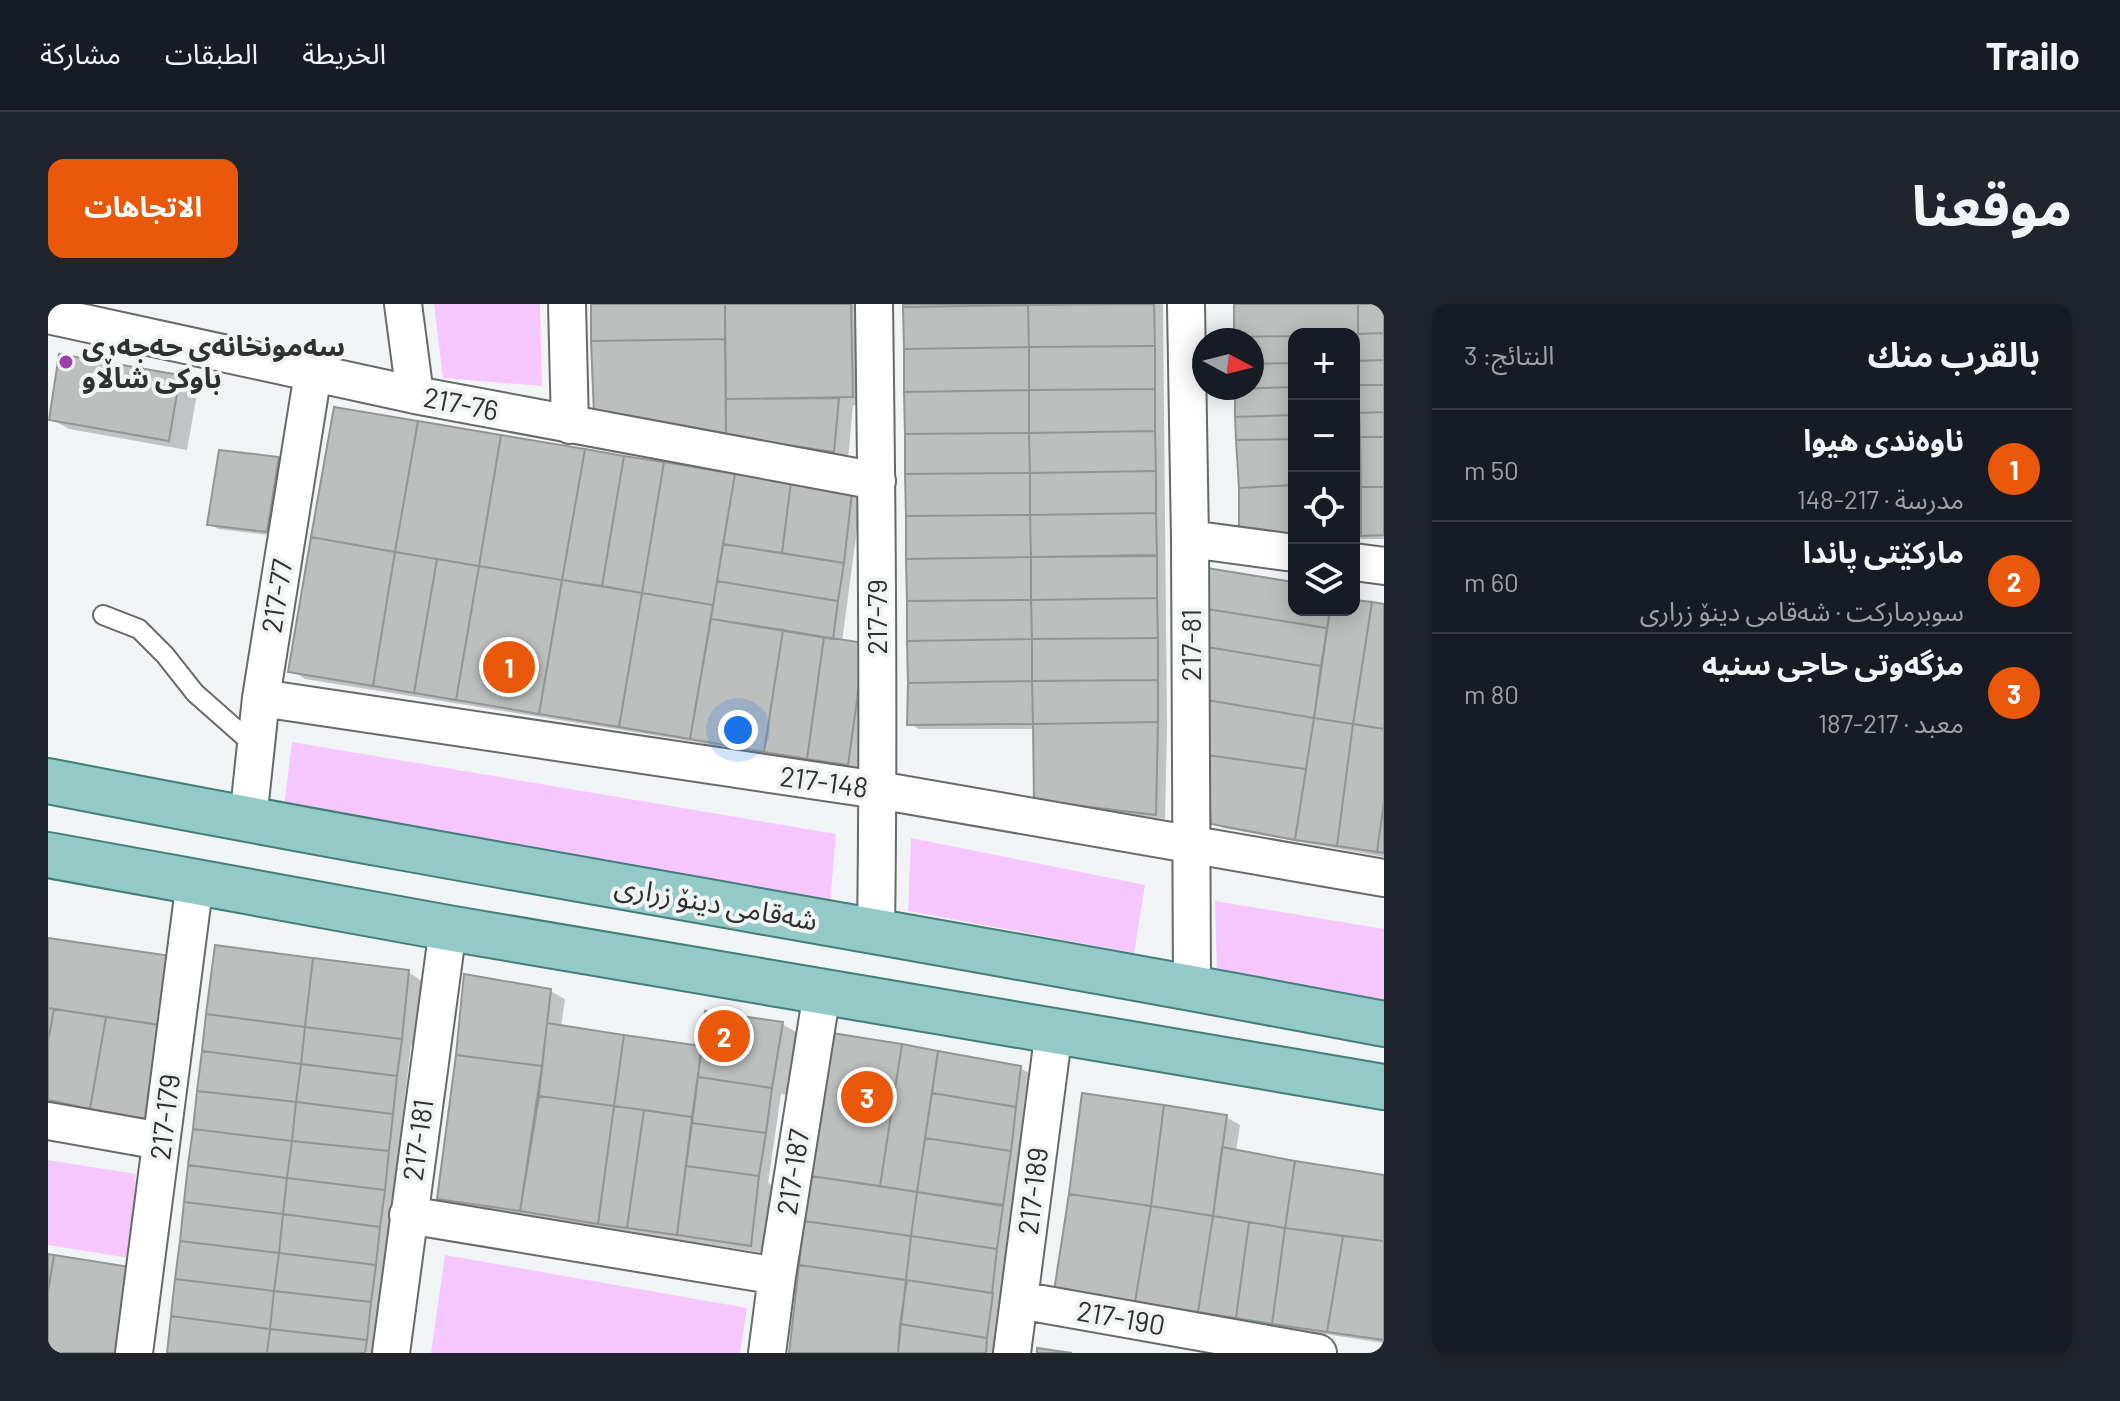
<!DOCTYPE html>
<html lang="ar">
<head>
<meta charset="utf-8">
<style>
	:root { --surface:#171b24; --page:#20242c; --text:#f1f3f6; --muted:#9ea1a6; --line:#363941; --accent:#ea580c }
	body { margin:0; font-family:Barlow,"Noto Sans Arabic",sans-serif; background:var(--page); color:var(--text); direction:rtl }
	.controls { position:absolute; right:24px; top:24px; display:grid; overflow:hidden; border-radius:16px; box-shadow:0 4px 20px #0003 }
	.controls button { width:72px; height:72px; display:grid; place-items:center; padding:0; border:0; border-bottom:2px solid var(--line); background:var(--surface); color:var(--text); font:40px sans-serif }
	.compass { position:absolute; left:1144px; top:24px; width:72px; height:72px; border-radius:50%; background:var(--surface); box-shadow:0 4px 20px #0003; rotate:97deg }
	.you { position:absolute; left:690px; top:426px; width:28px; height:28px; margin:-20px; border:6px solid #fff; border-radius:50%; background:#1a73e8; box-shadow:0 0 0 12px #1a73e833 }
	.badge { display:grid; place-items:center; width:52px; height:52px; border-radius:50%; background:var(--accent); color:#fff; font-size:26px; font-weight:700 }
	.pin { position:absolute; translate:-50% -50%; border:4px solid #fff; box-shadow:0 2px 8px #0006 }
	.list { margin:0; padding:0; list-style:none }
	h2 { display:flex; justify-content:space-between; align-items:center; height:104px; margin:0; padding:0 32px; font-size:34px }
	h2 small { font-size:26px; font-weight:400; color:var(--muted) }
	.list li { display:grid; grid-template-columns:52px 1fr auto; gap:24px; align-items:center; box-sizing:border-box; height:112px; padding:0 32px; border-top:2px solid var(--line) }
	.list b { display:block; font-size:30px; white-space:nowrap }
	.list p { margin:0; font-size:26px; white-space:nowrap; color:var(--muted) }
	.list em { font-size:26px; font-style:normal; color:var(--muted) }
	.icon { flex:none; width:44px; height:44px; fill:none; stroke:currentColor; stroke-width:2; stroke-linecap:round; stroke-linejoin:round }
	.map { position:relative; flex:none; width:1336px; height:1049px; overflow:hidden; direction:ltr; border-radius:16px }
	header { display:flex; align-items:center; gap:48px; box-sizing:border-box; height:112px; padding:0 40px; background:var(--surface); border-bottom:2px solid var(--line) }
	header strong { font-size:38px }
	nav { display:flex; gap:44px; margin-inline-start:auto; font-size:28px }
	.intro { display:flex; align-items:center; justify-content:space-between; box-sizing:border-box; height:192px; padding:0 48px }
	h1 { margin:0; font-size:56px }
	.button { padding:20px 36px; border-radius:16px; background:var(--accent); color:#fff; font-size:28px; font-weight:700 }
	main { display:flex; gap:48px; padding:0 48px }
	aside { flex:1; background:var(--surface); border-radius:16px; box-shadow:0 4px 20px #0003 }
	.map>svg:first-child { display:block }
	.green { fill:#f6c7ff }
	.shadow { fill:#0003 }
	.building { fill:#bbbfbe; stroke:#919595; stroke-width:2 }
	.lines { fill:none; stroke-linecap:round; stroke-linejoin:round }
	.lane-casing { stroke:#666a6a; stroke-width:22 }
	.street-casing { stroke:#666a6a; stroke-width:40 }
	.primary-casing { stroke:#417d7a; stroke-width:48 }
	.lane { stroke:#fff; stroke-width:18 }
	.street { stroke:#fff; stroke-width:36 }
	.primary { stroke:#93cac7; stroke-width:44 }
	.poi-dot { fill:#9b41ad; stroke:#f0f4f4; stroke-width:3 }
	.labels { text-anchor:middle; stroke-width:8; stroke-linejoin:round; paint-order:stroke }
	.poi-label { font-size:28px; font-weight:bold; fill:#2f3030; stroke:#f0f4f4; text-anchor:start }
	.street-label { font-size:28px; fill:#2f3030; stroke:#f0f4f4 }
</style>
</head>
<body>
<header>
<strong>Trailo</strong>
<nav><a>الخريطة</a><a>الطبقات</a><a>مشاركة</a></nav>
</header>
<div class="intro"><h1>موقعنا</h1><a class="button">الاتجاهات</a></div>
<main>
<aside>
<h2>بالقرب منك<small>النتائج: 3</small></h2>
<ul class="list">
<li><span class="badge">1</span><div><b>ناوەندی هیوا</b><p>مدرسة · 217-148</p></div><em>50 m</em></li>
<li><span class="badge">2</span><div><b>مارکێتی پاندا</b><p>سوبرماركت · شەقامی دینۆ زراری</p></div><em>60 m</em></li>
<li><span class="badge">3</span><div><b>مزگەوتی حاجی سنیە</b><p>معبد · 217-187</p></div><em>80 m</em></li>
</ul>
</aside>
<div class="map">
<svg width="1336" height="1049" viewBox="0 0 1336 1049">
	<rect width="100%" height="100%" fill="#f0f4f4"/>
	<path class="green" d="M 386,0 L 492,0 L 494,82 L 395,74 Z
		M 244,438 L 788,530 L 782,598 L 236,503 Z
		M 863,534 L 1097,581 L 1086,649 L 860,607 Z
		M 1167,597 L 1336,625 L 1336,698 L 1169,670 Z
		M 0,856 L 88,870 L 82,954 L 0,941 Z
		M 397,951 L 699,1004 L 692,1049 L 383,1049 Z"/>
	<path class="shadow" d="M 546,0 L 817,0 L 818,101 L 805,101 L 800,155 L 557,114 Z
		M 857,0 L 1115,0 L 1119,424 L 1117,515 L 998,500 L 987,425 L 871,425 L 861,419 Z
		M 1187,0 L 1336,0 L 1336,235 L 1306,235 L 1306,30 L 1246,30 L 1246,233 L 1193,223 L 1189,84 L 1204,84 L 1204,36 L 1188,36 Z
		M 131,73 L 150,84 L 139,146 L 21,125 L 3,115 Z
		M 287,105 L 804,190 L 813,195 L 794,338 L 826,347 L 809,465 L 731,453 L 730,455 L 659,442 L 654,439 L 257,375 L 243,366 Z
		M 230,155 L 239,161 L 228,232 L 170,225 L 161,220 Z
		M 1246,280 L 1246,306 L 1306,306 L 1306,298 L 1336,303 L 1336,553 L 1175,524 L 1165,518 Z
		M 0,636 L 126,728 L 107,819 L 0,798 Z
		M 360,668 L 374,677 L 368,742 L 363,741 L 327,1049 L 121,1049 Z
		M 502,687 L 517,695 L 513,723 L 655,745 L 734,720 L 748,728 L 738,791 L 733,790 L 720,879 L 725,882 L 717,949 L 406,902 L 391,894 Z
		M 786,732 L 972,764 L 981,769 L 948,1049 L 743,1049 L 753,962 Z
		M 1178,813 L 1192,821 L 1188,848 L 1336,872 L 1336,1039 L 1164,1013 L 1023,994 Z"/>
	<path class="building" d="M 543,0 L 677,0 L 677,35 L 543,37 Z
		M 677,0 L 803,0 L 805,93 L 678,95 Z
		M 855,0 L 980,0 L 980,1 L 855,3 Z
		M 1106,0 L 1107,42 L 981,43 L 980,1 Z
		M 1186,0 L 1310,0 L 1310,30 L 1246,30 L 1246,32 L 1186,33 Z
		M 1310,0 L 1336,0 L 1336,29 L 1310,30 Z
		M 980,1 L 981,43 L 856,45 L 855,3 Z
		M 1336,29 L 1336,56 L 1310,57 L 1310,30 Z
		M 1298,30 L 1310,30 L 1310,57 L 1306,57 L 1306,30 Z
		M 1246,32 L 1246,59 L 1204,60 L 1204,36 L 1186,36 L 1186,33 Z
		M 677,35 L 678,132 L 546,110 L 543,37 Z
		M 1107,42 L 1107,85 L 981,86 L 981,43 Z
		M 981,43 L 981,86 L 856,88 L 856,45 Z
		M 11,50 L 132,71 L 121,137 L 1,116 Z
		M 1336,56 L 1336,81 L 1311,81 L 1310,57 Z
		M 1306,57 L 1310,57 L 1311,81 L 1306,82 Z
		M 1246,59 L 1246,83 L 1187,85 L 1204,84 L 1204,60 Z
		M 1311,81 L 1336,81 L 1336,108 L 1311,109 Z
		M 1311,81 L 1311,109 L 1306,109 L 1306,82 Z
		M 1246,83 L 1246,111 L 1187,113 L 1187,85 Z
		M 1107,85 L 1107,127 L 981,129 L 981,86 Z
		M 981,86 L 981,129 L 857,130 L 856,88 Z
		M 791,94 L 786,148 L 678,132 L 678,95 Z
		M 286,103 L 370,117 L 347,248 L 263,233 Z
		M 1336,108 L 1336,133 L 1312,133 L 1311,109 Z
		M 1306,109 L 1311,109 L 1312,133 L 1306,133 Z
		M 1246,111 L 1246,135 L 1188,136 L 1187,113 Z
		M 370,117 L 453,131 L 431,262 L 347,248 Z
		M 1107,127 L 1108,167 L 982,169 L 981,129 Z
		M 981,129 L 982,169 L 857,170 L 857,130 Z
		M 453,131 L 537,145 L 514,276 L 431,262 Z
		M 1306,133 L 1312,133 L 1313,232 L 1306,232 Z
		M 1312,133 L 1336,133 L 1336,183 L 1313,183 Z
		M 1246,135 L 1246,181 L 1191,184 L 1188,136 Z
		M 537,145 L 576,152 L 554,282 L 514,276 Z
		M 171,146 L 231,153 L 219,228 L 159,221 Z
		M 576,152 L 616,158 L 594,289 L 554,282 Z
		M 616,158 L 687,170 L 665,301 L 594,289 Z
		M 1108,167 L 1108,209 L 982,211 L 982,169 Z
		M 982,169 L 982,211 L 858,212 L 857,170 Z
		M 687,170 L 743,178 L 734,249 L 675,240 Z
		M 743,178 L 804,188 L 796,259 L 734,249 Z
		M 1246,181 L 1246,230 L 1191,224 L 1191,184 Z
		M 1313,183 L 1336,183 L 1336,231 L 1313,232 Z
		M 1108,209 L 1109,251 L 983,253 L 982,211 Z
		M 982,211 L 983,253 L 858,255 L 858,212 Z
		M 263,233 L 347,248 L 325,382 L 240,368 Z
		M 675,240 L 796,259 L 790,297 L 669,277 Z
		M 347,248 L 389,255 L 366,389 L 325,382 Z
		M 1109,252 L 1109,294 L 983,296 L 983,253 Z
		M 983,253 L 983,296 L 859,297 L 858,255 Z
		M 389,255 L 431,262 L 408,396 L 366,389 Z
		M 431,262 L 514,276 L 491,410 L 408,396 Z
		M 1159,264 L 1246,278 L 1246,306 L 1282,306 L 1279,324 L 1159,305 Z
		M 514,276 L 594,289 L 571,423 L 491,410 Z
		M 669,277 L 790,297 L 785,335 L 663,315 Z
		M 594,289 L 665,301 L 642,435 L 571,423 Z
		M 1109,294 L 1110,334 L 984,335 L 983,296 Z
		M 983,296 L 984,335 L 859,337 L 859,297 Z
		M 1306,296 L 1324,298 L 1305,420 L 1266,414 L 1282,306 L 1306,306 Z
		M 1324,298 L 1336,300 L 1336,425 L 1305,420 Z
		M 1159,305 L 1279,324 L 1273,362 L 1159,343 Z
		M 663,315 L 735,326 L 716,448 L 642,435 Z
		M 735,326 L 776,333 L 759,455 L 716,448 Z
		M 776,333 L 817,339 L 800,461 L 759,455 Z
		M 1110,334 L 1110,376 L 984,377 L 984,335 Z
		M 984,335 L 984,377 L 860,379 L 859,337 Z
		M 1159,343 L 1273,362 L 1266,414 L 1159,396 Z
		M 1110,376 L 1110,418 L 985,420 L 984,377 Z
		M 984,377 L 985,420 L 859,421 L 860,379 Z
		M 1159,396 L 1266,414 L 1258,465 L 1159,451 Z
		M 1266,414 L 1305,420 L 1289,542 L 1247,536 Z
		M 1110,418 L 1108,511 L 986,496 L 985,420 Z
		M 1305,420 L 1336,425 L 1336,498 L 1329,548 L 1289,542 Z
		M 1159,451 L 1258,465 L 1247,536 L 1163,520 Z
		M 1336,498 L 1336,549 L 1329,548 Z
		M 0,634 L 123,652 L 112,721 L 0,704 Z
		M 167,641 L 265,654 L 257,723 L 158,710 Z
		M 265,654 L 361,666 L 354,735 L 257,723 Z
		M 416,670 L 503,685 L 494,762 L 408,751 Z
		M 0,704 L 6,705 L 0,738 Z
		M 6,705 L 58,713 L 42,805 L 0,796 L 0,738 Z
		M 657,707 L 735,718 L 724,784 L 650,773 Z
		M 158,710 L 257,723 L 253,760 L 154,747 Z
		M 58,713 L 112,721 L 98,815 L 42,805 Z
		M 499,719 L 576,731 L 566,802 L 491,792 Z
		M 257,723 L 354,735 L 349,772 L 253,760 Z
		M 784,729 L 854,740 L 832,882 L 763,872 Z
		M 576,731 L 654,742 L 644,813 L 566,802 Z
		M 854,740 L 890,747 L 869,888 L 832,882 Z
		M 154,747 L 253,760 L 248,798 L 149,787 Z
		M 890,747 L 973,762 L 968,803 L 884,789 Z
		M 408,751 L 494,762 L 472,907 L 389,895 Z
		M 253,760 L 349,772 L 345,810 L 248,798 Z
		M 650,773 L 724,784 L 718,829 L 644,819 Z
		M 149,787 L 248,798 L 244,837 L 145,825 Z
		M 884,789 L 968,803 L 963,847 L 877,834 Z
		M 1034,789 L 1116,801 L 1103,902 L 1021,890 Z
		M 491,792 L 566,802 L 550,920 L 472,907 Z
		M 248,798 L 345,810 L 341,847 L 244,837 Z
		M 1116,801 L 1179,811 L 1165,912 L 1103,902 Z
		M 566,802 L 596,806 L 579,924 L 550,920 Z
		M 596,806 L 644,813 L 629,931 L 579,924 Z
		M 644,819 L 718,829 L 711,872 L 638,862 Z
		M 145,825 L 244,837 L 239,874 L 140,861 Z
		M 877,834 L 963,847 L 955,901 L 869,888 Z
		M 244,837 L 341,847 L 337,886 L 239,874 Z
		M 1174,843 L 1247,857 L 1237,924 L 1165,912 Z
		M 1247,857 L 1336,871 L 1336,937 L 1237,924 Z
		M 140,861 L 239,874 L 235,910 L 136,898 Z
		M 638,862 L 711,872 L 703,942 L 629,931 Z
		M 763,872 L 869,888 L 863,932 L 756,917 Z
		M 239,874 L 337,886 L 332,923 L 235,910 Z
		M 869,888 L 955,902 L 949,945 L 863,932 Z
		M 1021,890 L 1103,902 L 1087,998 L 1006,987 Z
		M 136,898 L 235,910 L 231,949 L 132,937 Z
		M 1103,902 L 1165,912 L 1150,1008 L 1087,998 Z
		M 235,910 L 332,923 L 328,961 L 231,949 Z
		M 1165,912 L 1201,918 L 1188,1014 L 1150,1008 Z
		M 756,917 L 863,932 L 858,976 L 751,961 Z
		M 1201,918 L 1237,924 L 1224,1020 L 1188,1014 Z
		M 1237,924 L 1295,932 L 1279,1028 L 1224,1020 Z
		M 863,932 L 949,945 L 944,989 L 858,976 Z
		M 1295,932 L 1336,937 L 1336,1036 L 1279,1028 Z
		M 132,937 L 231,949 L 226,987 L 127,975 Z
		M 231,949 L 328,961 L 323,998 L 226,987 Z
		M 0,950 L 6,951 L 0,988 Z
		M 6,951 L 82,963 L 67,1049 L 0,1049 L 0,988 Z
		M 751,961 L 858,976 L 850,1049 L 741,1049 Z
		M 127,975 L 226,987 L 222,1025 L 123,1012 Z
		M 859,976 L 945,989 L 939,1034 L 852,1020 Z
		M 226,987 L 323,998 L 319,1036 L 222,1025 Z
		M 123,1012 L 222,1025 L 219,1049 L 119,1049 Z
		M 852,1020 L 939,1034 L 938,1049 L 850,1049 Z
		M 222,1025 L 319,1036 L 317,1049 L 219,1049 Z
		M 989,1044 L 1024,1049 L 989,1049 Z"/>
	<g class="lines">
		<defs>
			<path id="lane" d="M 55,311 L 91,325 L 117,351 L 147,389 L 207,442"/>
			<path id="street" d="M 355,0 L 367,91
				M 519,0 L 522,121
				M 826,0 C 829,209 831,418 828,627
				M 1138,0 L 1142,235 L 1144,683
				M 0,11 L 367,91 L 829,177
				M 1142,235 L 1246,249
				M 1306,258 L 1336,262
				M 213,394 L 830,486 L 1336,574
				M 200,516 L 213,394 L 265,69
				M 0,817 L 113,837
				M 360,911 L 729,972
				M 971,996 L 1270,1049
				M 86,1049 L 147,577
				M 343,1049 L 400,624
				M 719,1049 L 729,972 L 774,688
				M 964,1049 L 1006,726"/>
			<path id="primary" d="M 0,477 C 444,564 891,635 1336,720
				M 0,551 L 400,624 L 1336,783"/>
		</defs>
		<use href="#lane" class="lane-casing"/>
		<use href="#street" class="street-casing"/>
		<use href="#primary" class="primary-casing"/>
		<use href="#lane" class="lane"/>
		<use href="#street" class="street"/>
		<use href="#primary" class="primary"/>
	</g>
	<circle class="poi-dot" cx="18" cy="58" r="8"/>
	<g class="labels">
		<g class="poi-label">
			<text x="34" y="52">سەمونخانەی حەجەری<tspan x="34" dy="32">باوکی شاڵاو</tspan></text>
		</g>
		<g class="street-label">
			<text transform="translate(413 100) rotate(11)" y="10">217-76</text>
			<text transform="translate(229 292) rotate(-81)" y="10">217-77</text>
			<text transform="translate(829 313) rotate(-90)" y="10">217-79</text>
			<text transform="translate(1143 341) rotate(-90)" y="10">217-81</text>
			<text transform="translate(776 478) rotate(8)" y="10">217-148</text>
			<text transform="translate(668 599) rotate(10)" y="10">شەقامی دینۆ زراری</text>
			<text transform="translate(117 813) rotate(-83)" y="10">217-179</text>
			<text transform="translate(370 836) rotate(-82)" y="10">217-181</text>
			<text transform="translate(745 868) rotate(-81)" y="10">217-187</text>
			<text transform="translate(985 887) rotate(-83)" y="10">217-189</text>
			<text transform="translate(1073 1014) rotate(10)" y="10">217-190</text>
		</g>
	</g>
</svg>
<div class="controls">
<button>+</button>
<button>−</button>
<button><svg class="icon" aria-label="locate" viewBox="0 0 24 24"><circle cx="12" cy="12" r="6"/><path d="M12 2v4M12 18v4M2 12h4M18 12h4"/></svg></button>
<button><svg class="icon" aria-label="layers" viewBox="0 0 24 24"><path d="M12 4l9 5-9 5-9-5zM3 14l9 5 9-5"/></svg></button>
</div>
<svg class="compass" viewBox="-18 -18 36 36"><path d="M0-13l5 13h-10z" fill="#e53935"/><path d="M0 13l5-13h-10z" fill="#9ea1a6"/></svg>
<div class="you"></div>
<div class="pin badge" style="left:461px;top:363px">1</div>
<div class="pin badge" style="left:676px;top:732px">2</div>
<div class="pin badge" style="left:819px;top:793px">3</div>
</div>
</main>
</body>
</html>
